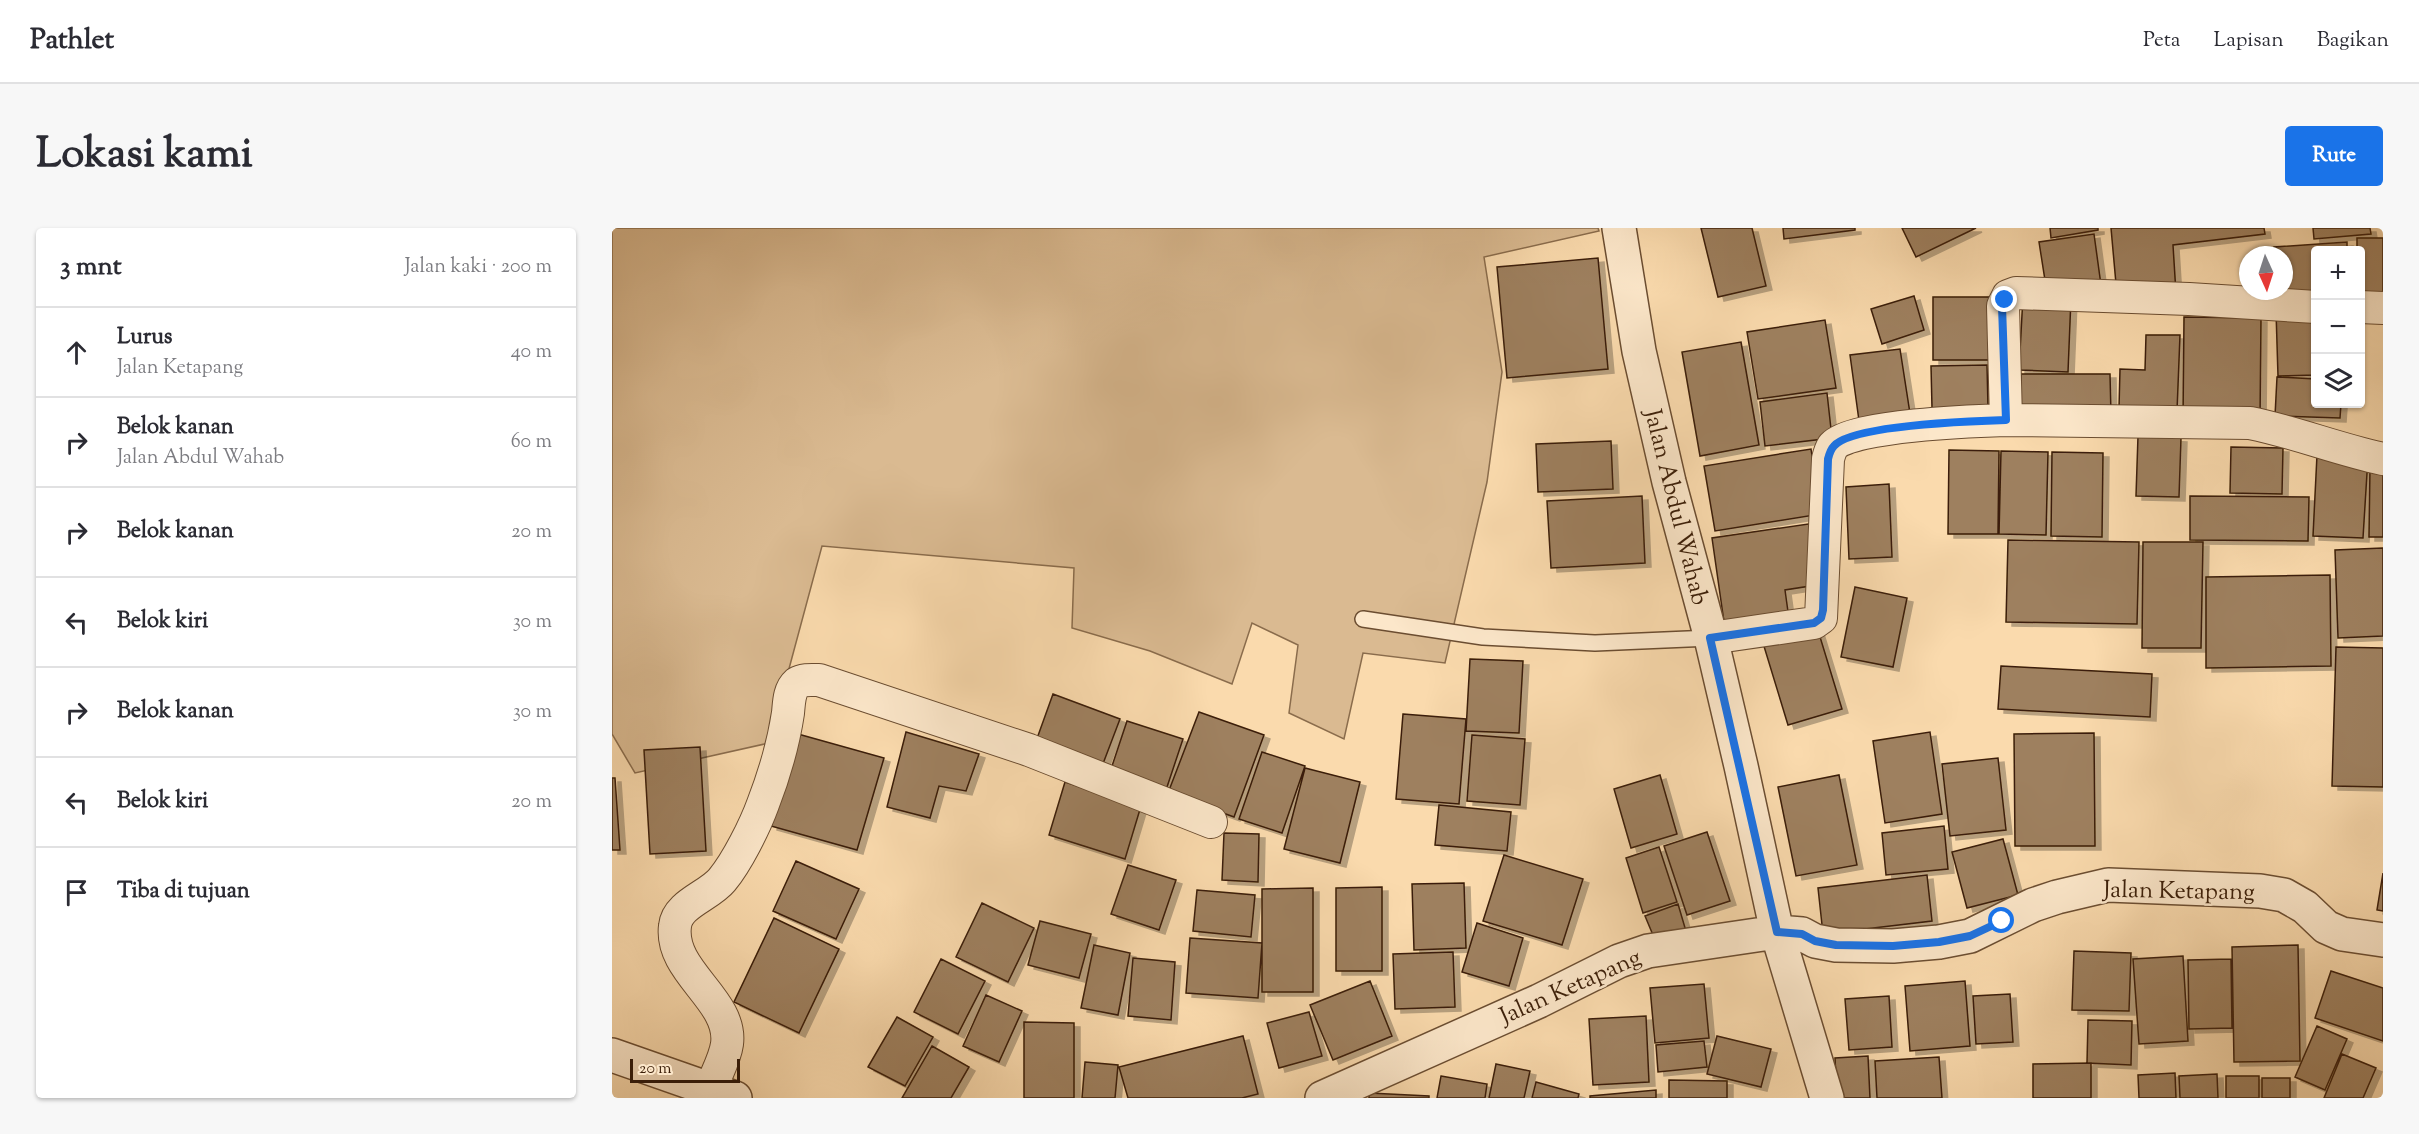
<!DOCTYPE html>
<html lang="id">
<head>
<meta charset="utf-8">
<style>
	:root { --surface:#fff; --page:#f7f7f7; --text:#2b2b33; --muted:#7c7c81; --line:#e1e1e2; --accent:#1a73e8 }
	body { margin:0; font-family:"Sorts Mill Goudy",serif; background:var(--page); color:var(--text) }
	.controls { position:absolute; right:18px; top:18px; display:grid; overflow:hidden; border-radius:6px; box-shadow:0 2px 4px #0004 }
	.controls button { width:54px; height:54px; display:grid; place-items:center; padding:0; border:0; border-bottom:2px solid var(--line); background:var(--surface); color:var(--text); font:30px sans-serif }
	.compass { position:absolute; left:1627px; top:18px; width:54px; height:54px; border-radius:50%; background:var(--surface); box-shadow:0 2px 4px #0004; rotate:177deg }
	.scale { position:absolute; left:18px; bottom:15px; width:110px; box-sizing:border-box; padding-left:6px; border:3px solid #3b1e08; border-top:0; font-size:16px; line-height:21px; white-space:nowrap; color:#3b1e08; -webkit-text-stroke:4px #fce7ca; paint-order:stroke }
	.stop { position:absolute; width:18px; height:18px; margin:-14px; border:4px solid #1a73e8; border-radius:50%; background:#fff }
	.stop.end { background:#1a73e8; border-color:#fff; box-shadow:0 2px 6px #0008 }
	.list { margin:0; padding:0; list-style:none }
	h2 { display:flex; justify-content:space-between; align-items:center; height:78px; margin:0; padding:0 24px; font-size:26px }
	h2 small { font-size:20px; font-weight:400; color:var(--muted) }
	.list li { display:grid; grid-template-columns:39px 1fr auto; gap:18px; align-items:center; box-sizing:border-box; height:90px; padding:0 24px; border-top:2px solid var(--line) }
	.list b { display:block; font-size:22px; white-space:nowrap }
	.list p { margin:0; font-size:20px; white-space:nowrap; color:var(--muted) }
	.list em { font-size:20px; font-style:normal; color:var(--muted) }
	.icon { flex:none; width:33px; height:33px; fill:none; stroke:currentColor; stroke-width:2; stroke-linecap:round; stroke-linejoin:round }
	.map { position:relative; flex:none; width:1771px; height:870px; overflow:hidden; border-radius:6px }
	header { display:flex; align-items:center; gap:36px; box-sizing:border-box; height:84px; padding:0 30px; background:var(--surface); border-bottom:2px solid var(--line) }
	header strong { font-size:28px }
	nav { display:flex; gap:33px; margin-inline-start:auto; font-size:21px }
	.intro { display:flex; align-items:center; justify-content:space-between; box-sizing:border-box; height:144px; padding:0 36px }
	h1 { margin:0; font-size:42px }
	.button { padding:15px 27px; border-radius:6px; background:var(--accent); color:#fff; font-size:21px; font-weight:700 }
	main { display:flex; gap:36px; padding:0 36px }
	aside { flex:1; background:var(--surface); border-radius:6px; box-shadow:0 2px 4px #0004 }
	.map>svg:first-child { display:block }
	.green { fill:#daba91; stroke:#8a6c4c; stroke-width:1.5 }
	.building { fill:#9e805e; stroke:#3b1e08; stroke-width:1.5; filter:url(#shadow) }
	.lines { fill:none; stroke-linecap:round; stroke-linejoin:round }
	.service-casing { stroke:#6b4d31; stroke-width:18 }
	.minor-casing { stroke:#6b4d31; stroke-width:34 }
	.tertiary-casing { stroke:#6b4d31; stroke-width:36 }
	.service { stroke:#fce7ca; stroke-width:15 }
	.minor { stroke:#fce7ca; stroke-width:32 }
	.tertiary { stroke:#fce7ca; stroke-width:33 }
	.route { stroke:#1a73e8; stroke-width:8 }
	.labels { text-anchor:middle; stroke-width:5; stroke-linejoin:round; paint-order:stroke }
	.street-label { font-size:24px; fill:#3b1e08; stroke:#fce7ca }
</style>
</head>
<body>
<header>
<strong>Pathlet</strong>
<nav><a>Peta</a><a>Lapisan</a><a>Bagikan</a></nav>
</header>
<div class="intro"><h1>Lokasi kami</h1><a class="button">Rute</a></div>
<main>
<aside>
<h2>3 mnt<small>Jalan kaki · 200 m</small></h2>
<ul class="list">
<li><svg class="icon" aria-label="ahead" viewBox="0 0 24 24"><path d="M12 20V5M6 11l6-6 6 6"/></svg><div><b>Lurus</b><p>Jalan Ketapang</p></div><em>40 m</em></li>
<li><svg class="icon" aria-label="right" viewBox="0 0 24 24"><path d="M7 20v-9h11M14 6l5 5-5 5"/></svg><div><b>Belok kanan</b><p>Jalan Abdul Wahab</p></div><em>60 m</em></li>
<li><svg class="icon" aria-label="right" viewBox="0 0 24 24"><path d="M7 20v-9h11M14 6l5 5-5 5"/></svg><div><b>Belok kanan</b></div><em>20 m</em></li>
<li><svg class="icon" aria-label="left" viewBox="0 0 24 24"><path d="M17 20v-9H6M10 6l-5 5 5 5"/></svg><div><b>Belok kiri</b></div><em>30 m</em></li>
<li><svg class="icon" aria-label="right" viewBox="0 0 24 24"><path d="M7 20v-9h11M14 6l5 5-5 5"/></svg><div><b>Belok kanan</b></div><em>30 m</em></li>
<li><svg class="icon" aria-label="left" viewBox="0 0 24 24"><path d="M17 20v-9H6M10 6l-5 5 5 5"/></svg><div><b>Belok kiri</b></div><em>20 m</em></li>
<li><svg class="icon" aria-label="arrive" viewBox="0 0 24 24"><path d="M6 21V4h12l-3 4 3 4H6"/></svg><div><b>Tiba di tujuan</b></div></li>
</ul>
</aside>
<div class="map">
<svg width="1771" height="870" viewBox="0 0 1771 870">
	<defs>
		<filter id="shadow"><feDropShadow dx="6" dy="4" stdDeviation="0" flood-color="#0004"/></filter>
	</defs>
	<rect width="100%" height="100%" fill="#fadaad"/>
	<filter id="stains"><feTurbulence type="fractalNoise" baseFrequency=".00333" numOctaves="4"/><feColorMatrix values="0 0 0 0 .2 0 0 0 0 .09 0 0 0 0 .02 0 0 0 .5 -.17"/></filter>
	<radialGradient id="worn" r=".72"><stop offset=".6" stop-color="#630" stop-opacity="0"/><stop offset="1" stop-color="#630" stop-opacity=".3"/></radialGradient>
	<path class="green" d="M 0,0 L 986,0 L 987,3 L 872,29 L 890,144 L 875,254 L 833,435 L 751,425 L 732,511 L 677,485 L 686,417 L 640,395 L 620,456 L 538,423 L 460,400 L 462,340 L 210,318 L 157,515 L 23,545 L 0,506 Z"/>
	<path class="building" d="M 1089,0 L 1140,0 L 1154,58 L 1106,69 Z
		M 1171,0 L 1243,0 L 1243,2 L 1172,11 Z
		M 1290,0 L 1364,0 L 1304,29 Z
		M 1438,0 L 1486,0 L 1486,2 L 1439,10 Z
		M 1499,0 L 1652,0 L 1653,6 L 1561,17 L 1564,65 L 1505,67 Z
		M 1701,0 L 1758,0 L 1759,6 L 1702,11 Z
		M 1482,6 L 1489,57 L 1435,65 L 1427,14 Z
		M 1745,10 L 1771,10 L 1771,74 L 1748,74 L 1748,22 L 1745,22 Z
		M 1735,14 L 1735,22 L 1704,22 L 1704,73 L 1672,63 L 1672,27 L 1662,27 L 1662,19 Z
		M 986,30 L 996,141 L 895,150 L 885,39 Z
		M 1302,68 L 1312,102 L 1270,116 L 1259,81 Z
		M 1411,68 L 1459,70 L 1456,144 L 1407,142 Z
		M 1321,69 L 1382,69 L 1383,132 L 1321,132 Z
		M 1664,83 L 1704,83 L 1704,147 L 1666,148 Z
		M 1572,89 L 1649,90 L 1648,192 L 1571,191 Z
		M 1213,92 L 1224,160 L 1146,171 L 1135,104 Z
		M 1534,107 L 1568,107 L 1565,183 L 1507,180 L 1508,141 L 1533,142 Z
		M 1129,114 L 1147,217 L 1088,228 L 1070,124 Z
		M 1288,121 L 1299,192 L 1248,200 L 1238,127 Z
		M 1375,137 L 1376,179 L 1320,180 L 1319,138 Z
		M 1409,146 L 1498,146 L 1499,187 L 1409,188 Z
		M 1665,149 L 1704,151 L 1704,176 L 1729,176 L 1728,190 L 1663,188 Z
		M 1215,165 L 1220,210 L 1153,218 L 1148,174 Z
		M 1526,208 L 1569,210 L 1567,269 L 1524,268 Z
		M 999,213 L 1001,261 L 926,264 L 924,216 Z
		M 1619,219 L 1671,220 L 1670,266 L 1618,265 Z
		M 1199,221 L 1209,286 L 1103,303 L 1092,238 Z
		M 1337,222 L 1387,223 L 1386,306 L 1336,306 Z
		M 1389,223 L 1436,224 L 1434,307 L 1387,306 Z
		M 1440,224 L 1491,225 L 1490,309 L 1439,308 Z
		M 1705,227 L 1756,229 L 1751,310 L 1701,308 Z
		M 1758,239 L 1771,239 L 1771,309 L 1757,309 Z
		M 1277,256 L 1280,329 L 1237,331 L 1234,259 Z
		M 1030,268 L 1033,335 L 939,340 L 935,273 Z
		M 1578,268 L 1697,269 L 1696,313 L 1578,312 Z
		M 1203,295 L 1211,356 L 1173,362 L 1177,391 L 1113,401 L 1100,310 Z
		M 1396,312 L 1527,314 L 1525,396 L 1394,394 Z
		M 1531,314 L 1591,314 L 1589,420 L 1530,420 Z
		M 1771,320 L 1771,408 L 1726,410 L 1723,322 Z
		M 1718,347 L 1719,438 L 1594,440 L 1594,349 Z
		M 1243,359 L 1295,370 L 1281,439 L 1229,429 Z
		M 1205,399 L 1230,481 L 1176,497 L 1151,415 Z
		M 1724,419 L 1771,420 L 1771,559 L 1720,558 Z
		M 858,431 L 911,433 L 907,505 L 854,503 Z
		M 1389,438 L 1540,446 L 1538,489 L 1386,481 Z
		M 441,466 L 508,491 L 489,541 L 423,516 Z
		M 587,484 L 652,507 L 622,589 L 556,565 Z
		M 791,486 L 854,491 L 847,576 L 784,571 Z
		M 515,493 L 571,511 L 554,562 L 498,544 Z
		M 294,504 L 367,526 L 354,563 L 327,558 L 318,590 L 275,579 Z
		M 1318,504 L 1330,586 L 1273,595 L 1261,513 Z
		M 1482,505 L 1483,618 L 1403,618 L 1402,506 Z
		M 186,506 L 272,530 L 245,622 L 159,598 Z
		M 860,507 L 913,511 L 908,577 L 855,573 Z
		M 88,519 L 94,623 L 38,626 L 32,522 Z
		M 650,524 L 693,538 L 670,605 L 627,591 Z
		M 1386,530 L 1394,602 L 1338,608 L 1330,536 Z
		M 693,540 L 748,554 L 728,635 L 672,621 Z
		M 1048,547 L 1065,606 L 1019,620 L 1002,561 Z
		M 1227,547 L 1245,637 L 1184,648 L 1166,559 Z
		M 0,550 L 3,550 L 8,622 L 0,622 Z
		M 453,554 L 529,578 L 513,631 L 437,607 Z
		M 827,577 L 899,584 L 895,623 L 823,617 Z
		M 1332,598 L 1336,641 L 1274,647 L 1270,605 Z
		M 1095,604 L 1118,673 L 1075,687 L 1052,618 Z
		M 612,605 L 647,606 L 646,654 L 610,652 Z
		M 1391,611 L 1406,667 L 1355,680 L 1340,624 Z
		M 1047,619 L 1065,674 L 1031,685 L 1014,630 Z
		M 892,627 L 971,651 L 950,717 L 871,693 Z
		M 184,633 L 247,661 L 224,711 L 161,683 Z
		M 516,637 L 564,652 L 547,702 L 499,686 Z
		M 1771,645 L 1771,683 L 1765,682 Z
		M 1315,647 L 1320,693 L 1211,706 L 1206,660 Z
		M 852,655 L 854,720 L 802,722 L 800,656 Z
		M 770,659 L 770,743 L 724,743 L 724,660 Z
		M 701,660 L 701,764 L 650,764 L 650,661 Z
		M 585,662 L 643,667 L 639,709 L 581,703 Z
		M 370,675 L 422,700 L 396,754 L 344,729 Z
		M 1066,676 L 1076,710 L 1046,719 L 1033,688 Z
		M 162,690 L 227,721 L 187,805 L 122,774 Z
		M 428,693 L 479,706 L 467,750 L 416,737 Z
		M 865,695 L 911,710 L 897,758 L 850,744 Z
		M 578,710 L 650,715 L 646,770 L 574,765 Z
		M 482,717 L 518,725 L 506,787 L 469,780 Z
		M 1686,717 L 1688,833 L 1622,834 L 1620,719 Z
		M 1462,723 L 1519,725 L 1517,783 L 1460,782 Z
		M 841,724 L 843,779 L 783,781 L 781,726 Z
		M 1571,728 L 1576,813 L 1527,816 L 1521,731 Z
		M 521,730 L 563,734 L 559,792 L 516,788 Z
		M 329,731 L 373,753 L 346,806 L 302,784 Z
		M 1619,731 L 1620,800 L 1577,801 L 1576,732 Z
		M 1719,743 L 1771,760 L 1771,813 L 1703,790 Z
		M 758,753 L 780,808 L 721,832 L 698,777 Z
		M 1353,753 L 1358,818 L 1298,823 L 1293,758 Z
		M 1092,756 L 1097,810 L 1043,815 L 1038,760 Z
		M 1398,766 L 1401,814 L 1364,816 L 1361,768 Z
		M 374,767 L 410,783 L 387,834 L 351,818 Z
		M 1277,768 L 1280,819 L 1237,822 L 1233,771 Z
		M 697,784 L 710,828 L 667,840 L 655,795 Z
		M 1034,788 L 1037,854 L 981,857 L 977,791 Z
		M 285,789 L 321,809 L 293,858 L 256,839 Z
		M 1476,792 L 1520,793 L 1519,837 L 1475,835 Z
		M 412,794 L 462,795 L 462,870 L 412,870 Z
		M 1705,798 L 1735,811 L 1713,862 L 1683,849 Z
		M 631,808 L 646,866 L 630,870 L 516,870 L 507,839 Z
		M 1105,808 L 1159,821 L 1149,859 L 1095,846 Z
		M 1092,813 L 1095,839 L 1046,844 L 1044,817 Z
		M 320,818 L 357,839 L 339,870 L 290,870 Z
		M 1730,826 L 1764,840 L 1751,870 L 1712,870 Z
		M 1256,828 L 1258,870 L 1225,870 L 1223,830 Z
		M 1327,829 L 1330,870 L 1265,870 L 1263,833 Z
		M 473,834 L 506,837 L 503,870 L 470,870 Z
		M 1479,835 L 1479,870 L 1421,870 L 1421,836 Z
		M 884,836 L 918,843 L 912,870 L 877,870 Z
		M 1563,845 L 1564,870 L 1527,870 L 1526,847 Z
		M 1605,846 L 1606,870 L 1568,870 L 1567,848 Z
		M 829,848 L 875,856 L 873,870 L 825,870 Z
		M 1614,848 L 1647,848 L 1647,870 L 1614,870 Z
		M 1650,850 L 1678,850 L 1678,870 L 1650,870 Z
		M 1057,852 L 1115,853 L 1115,870 L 1057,870 Z
		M 924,854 L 967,866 L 966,870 L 920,870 Z
		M 1044,862 L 1044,870 L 978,870 L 978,868 Z
		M 757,865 L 817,868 L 817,870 L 757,870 Z"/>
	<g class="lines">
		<defs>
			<path id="service" d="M 751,391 L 871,409 L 983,415 L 1099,410"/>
			<path id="minor" d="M 1748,79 L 1771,80
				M 1394,192 L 1638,195 C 1683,204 1725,221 1771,231
				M 1099,410 L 1202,395 L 1209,390 L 1216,231 C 1217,227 1219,221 1221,218 C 1240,197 1363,193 1394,192 L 1391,78 L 1396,68 L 1404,65 L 1577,71 L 1704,79
				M 98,863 C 103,848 113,831 115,816 C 121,772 57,744 63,698 C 65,676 97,668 110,652 C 125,634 143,598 151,576 C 163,545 171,518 176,485 C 177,475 177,462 185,455 C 191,451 201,452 207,452 L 417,522 L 599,594"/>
			<path id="tertiary" d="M 1007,0 L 1027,123 L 1057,254 L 1099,410 L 1129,538 L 1165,704 L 1215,870
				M 0,827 L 123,870
				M 710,870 L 927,773 L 1007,733 L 1036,723 L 1165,704 L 1190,706 L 1203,713 L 1224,717 L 1281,718 L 1327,714 L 1358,708 L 1421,677 L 1445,669 L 1496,657 L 1648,663 L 1672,667 L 1693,679 L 1714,699 L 1730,706 L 1771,712"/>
		</defs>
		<use href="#service" class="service-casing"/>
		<use href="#minor" class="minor-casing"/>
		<use href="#tertiary" class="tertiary-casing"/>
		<use href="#service" class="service"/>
		<use href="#minor" class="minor"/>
		<use href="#tertiary" class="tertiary"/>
	</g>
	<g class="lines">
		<path class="route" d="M 1390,693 L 1358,708 L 1327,714 L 1281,718 L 1224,717 L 1203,713 L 1190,706 L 1165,704 L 1098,410 L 1202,395 L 1209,390 L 1211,382 L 1216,231 C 1217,227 1219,221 1222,218 C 1240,197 1363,193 1394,192 L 1390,78 L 1393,72"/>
	</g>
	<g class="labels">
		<g class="street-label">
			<text transform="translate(1065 279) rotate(76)" y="8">Jalan Abdul Wahab</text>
			<text transform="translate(1567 662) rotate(1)" y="8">Jalan Ketapang</text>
			<text transform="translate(958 758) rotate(-24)" y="8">Jalan Ketapang</text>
		</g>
	</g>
	<rect width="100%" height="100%" filter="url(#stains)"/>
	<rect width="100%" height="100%" fill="url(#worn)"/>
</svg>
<div class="controls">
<button>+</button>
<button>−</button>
<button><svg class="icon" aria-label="layers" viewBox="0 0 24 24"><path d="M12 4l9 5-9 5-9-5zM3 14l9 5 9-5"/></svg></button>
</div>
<svg class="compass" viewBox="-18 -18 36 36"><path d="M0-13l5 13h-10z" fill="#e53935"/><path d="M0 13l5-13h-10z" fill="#7c7c81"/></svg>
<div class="scale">20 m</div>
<div class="stop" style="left:1390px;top:693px"></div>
<div class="stop end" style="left:1393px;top:72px"></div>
</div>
</main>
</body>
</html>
